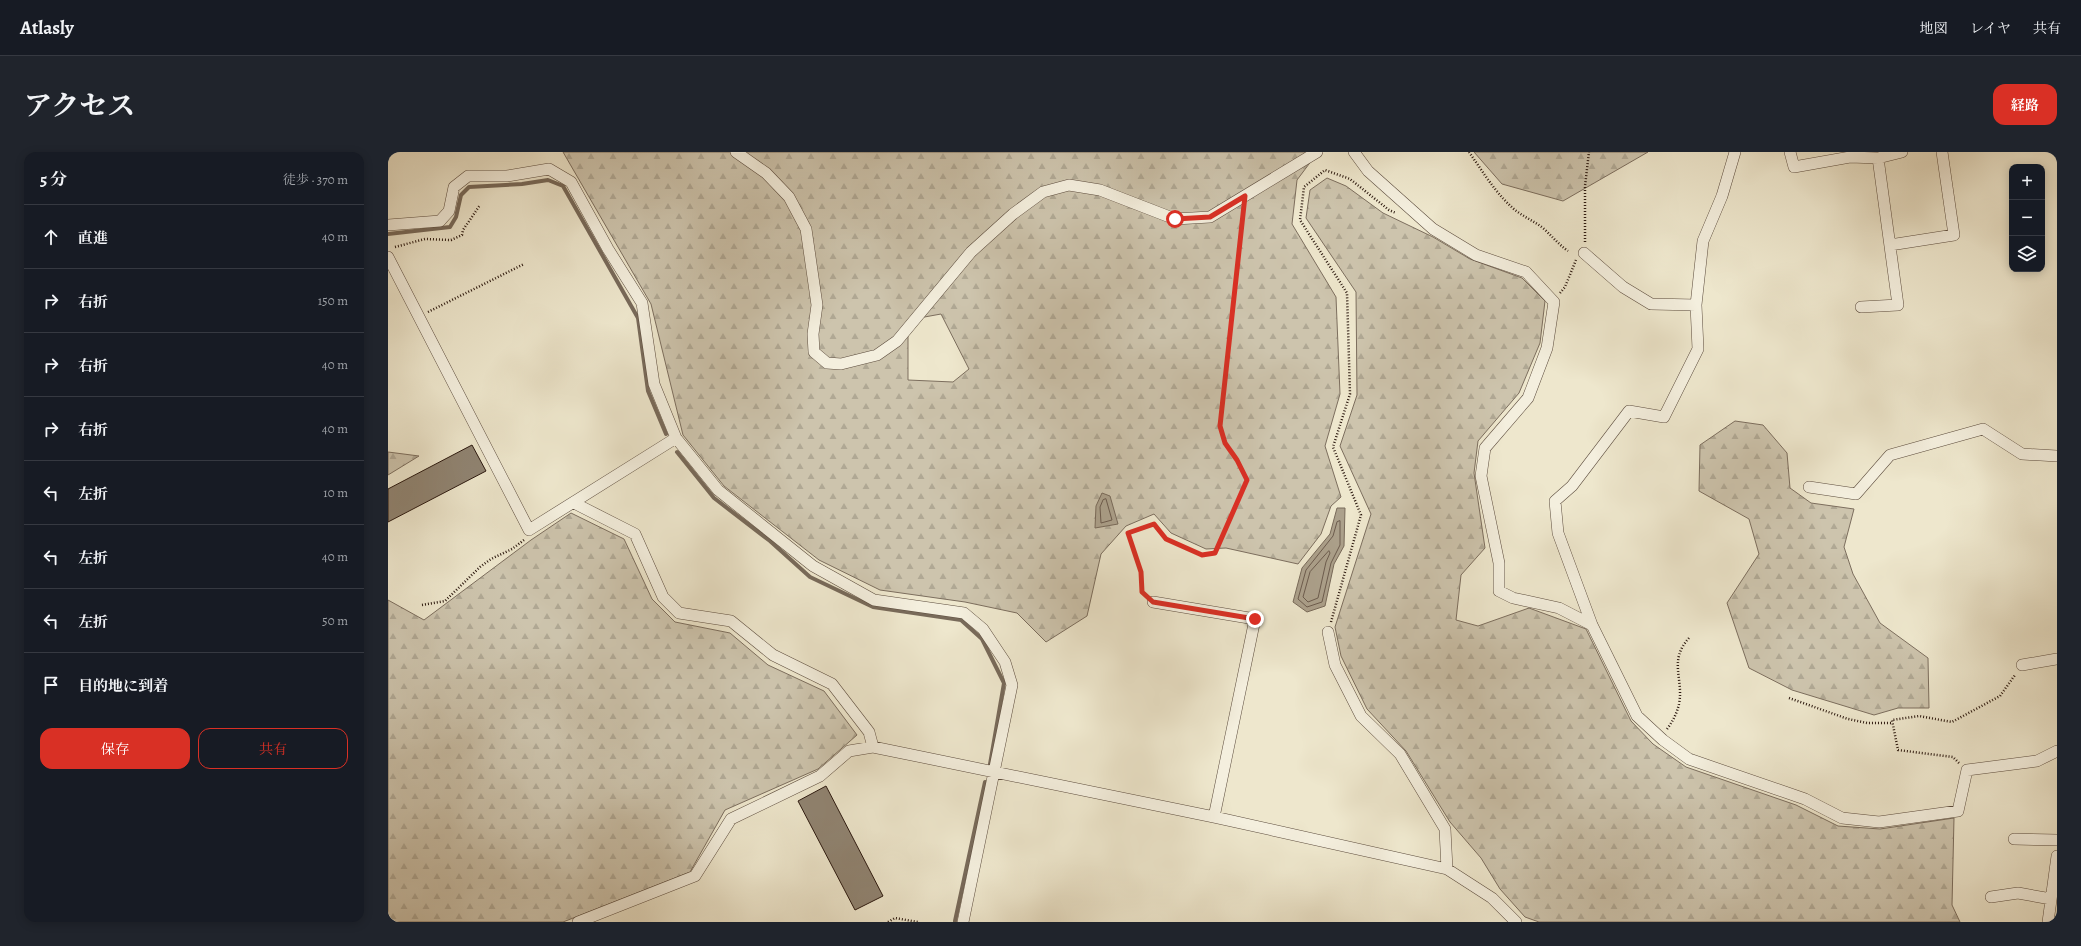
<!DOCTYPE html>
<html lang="ja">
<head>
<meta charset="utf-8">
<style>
	:root { --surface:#171b24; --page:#20242c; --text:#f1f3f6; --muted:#9ea1a6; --line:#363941; --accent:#d93025 }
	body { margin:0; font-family:Alegreya,"Noto Serif JP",serif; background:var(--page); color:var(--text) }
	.controls { position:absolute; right:12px; top:12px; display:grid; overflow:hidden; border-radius:8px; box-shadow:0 2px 10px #0003 }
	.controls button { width:36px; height:36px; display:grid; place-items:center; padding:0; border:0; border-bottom:1px solid var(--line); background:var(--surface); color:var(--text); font:20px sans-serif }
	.stop { position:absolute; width:12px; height:12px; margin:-9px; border:3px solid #d93025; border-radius:50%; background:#fff }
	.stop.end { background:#d93025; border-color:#fff; box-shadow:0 1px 4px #0008 }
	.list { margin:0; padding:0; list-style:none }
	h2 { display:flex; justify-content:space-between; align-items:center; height:52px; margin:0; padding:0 16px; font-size:17px }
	h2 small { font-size:13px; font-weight:400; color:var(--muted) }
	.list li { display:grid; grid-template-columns:26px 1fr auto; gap:12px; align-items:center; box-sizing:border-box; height:64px; padding:0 16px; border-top:1px solid var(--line) }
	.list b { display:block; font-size:15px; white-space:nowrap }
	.list em { font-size:13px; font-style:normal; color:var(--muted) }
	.actions { display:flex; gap:8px; padding:12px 16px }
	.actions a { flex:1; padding:9px 0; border:1px solid var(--accent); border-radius:12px; text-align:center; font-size:14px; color:var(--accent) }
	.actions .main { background:var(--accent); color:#fff }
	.icon { flex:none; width:22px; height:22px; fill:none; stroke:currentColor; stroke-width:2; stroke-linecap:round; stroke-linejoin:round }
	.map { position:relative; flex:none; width:1669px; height:770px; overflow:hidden; border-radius:12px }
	header { display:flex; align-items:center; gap:24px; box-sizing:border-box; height:56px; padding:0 20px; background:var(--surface); border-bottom:1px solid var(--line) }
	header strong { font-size:19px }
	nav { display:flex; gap:22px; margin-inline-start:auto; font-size:14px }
	.intro { display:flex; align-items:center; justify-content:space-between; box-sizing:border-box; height:96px; padding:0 24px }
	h1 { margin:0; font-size:28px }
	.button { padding:10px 18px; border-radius:12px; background:var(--accent); color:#fff; font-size:14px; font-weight:700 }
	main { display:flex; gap:24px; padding:0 24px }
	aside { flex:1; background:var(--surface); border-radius:12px; box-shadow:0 2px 10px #0003 }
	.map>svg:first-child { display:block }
	.forest { fill:url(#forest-firs); stroke:#7c6e5e; fill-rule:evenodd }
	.water { fill:#aca18c; stroke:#786a5a }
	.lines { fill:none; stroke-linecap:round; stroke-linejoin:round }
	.shore { stroke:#6c5c4e; stroke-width:1 }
	.stream { stroke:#786a5a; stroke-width:4 }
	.building { fill:#908472; stroke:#2b180f }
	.street-casing { stroke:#5c4c3e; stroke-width:12 }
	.path { stroke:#2b180f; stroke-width:2.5; stroke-dasharray:1 2; stroke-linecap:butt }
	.street { stroke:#f4efde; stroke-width:11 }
	.route { stroke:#d93025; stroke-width:5 }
</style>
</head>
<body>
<header>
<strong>Atlasly</strong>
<nav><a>地図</a><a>レイヤ</a><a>共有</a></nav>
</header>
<div class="intro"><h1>アクセス</h1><a class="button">経路</a></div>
<main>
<aside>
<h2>5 分<small>徒歩 · 370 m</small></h2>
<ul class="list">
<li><svg class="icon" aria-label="ahead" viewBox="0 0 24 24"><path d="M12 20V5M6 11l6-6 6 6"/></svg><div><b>直進</b></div><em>40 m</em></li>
<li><svg class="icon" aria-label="right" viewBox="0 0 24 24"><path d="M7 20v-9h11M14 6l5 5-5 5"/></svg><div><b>右折</b></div><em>150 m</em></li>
<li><svg class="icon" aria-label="right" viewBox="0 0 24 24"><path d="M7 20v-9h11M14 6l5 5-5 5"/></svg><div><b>右折</b></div><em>40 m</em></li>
<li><svg class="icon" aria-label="right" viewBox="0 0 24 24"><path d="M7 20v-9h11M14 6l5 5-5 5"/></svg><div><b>右折</b></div><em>40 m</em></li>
<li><svg class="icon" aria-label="left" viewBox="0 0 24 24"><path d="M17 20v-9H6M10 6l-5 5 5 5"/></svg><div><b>左折</b></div><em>10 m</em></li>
<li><svg class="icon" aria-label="left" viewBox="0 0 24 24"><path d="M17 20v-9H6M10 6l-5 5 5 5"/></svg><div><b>左折</b></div><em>40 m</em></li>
<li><svg class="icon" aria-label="left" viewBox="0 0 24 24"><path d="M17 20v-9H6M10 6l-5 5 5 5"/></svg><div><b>左折</b></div><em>50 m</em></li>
<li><svg class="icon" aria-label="arrive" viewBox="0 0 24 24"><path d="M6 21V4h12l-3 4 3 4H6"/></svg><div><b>目的地に到着</b></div></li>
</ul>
<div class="actions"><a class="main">保存</a><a>共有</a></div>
</aside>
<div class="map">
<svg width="1669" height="770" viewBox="0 0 1669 770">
	<defs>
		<pattern id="forest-firs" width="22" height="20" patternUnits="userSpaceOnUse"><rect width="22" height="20" fill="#cdc4ad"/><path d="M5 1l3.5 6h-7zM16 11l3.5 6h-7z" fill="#b0a894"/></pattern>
	</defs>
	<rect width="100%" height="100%" fill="#eee7cd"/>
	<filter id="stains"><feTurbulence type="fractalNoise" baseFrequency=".005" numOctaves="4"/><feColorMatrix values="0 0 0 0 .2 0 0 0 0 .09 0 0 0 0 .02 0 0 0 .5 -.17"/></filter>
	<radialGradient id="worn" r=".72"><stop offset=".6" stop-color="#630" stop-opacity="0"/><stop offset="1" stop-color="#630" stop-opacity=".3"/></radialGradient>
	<path class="forest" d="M 175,0 L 930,0 L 909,28 L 904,72 L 948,145 L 952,242 L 937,294 L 953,345 L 943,354 L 933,382 L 910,412 L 838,396 L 818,397 L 783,381 L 766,362 L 738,374 L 713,402 L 699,464 L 658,490 L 629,461 L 577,450 L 492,438 L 431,408 L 336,334 L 295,283 L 263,152 ZM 553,162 L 581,217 L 565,230 L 520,228 L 520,168 Z
		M 1086,0 L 1260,0 L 1175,49 L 1114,32 Z
		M 939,26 L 958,34 L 995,61 L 1045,85 L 1082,107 L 1134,126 L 1157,149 L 1152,191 L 1131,241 L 1090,289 L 1086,321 L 1097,396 L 1073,423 L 1068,468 L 1090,474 L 1141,456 L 1198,477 L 1243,569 L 1265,592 L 1298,615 L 1408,653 L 1450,674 L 1492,677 L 1566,666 L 1564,753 L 1572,770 L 1151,770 L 1137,765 L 1112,737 L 1093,706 L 1062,670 L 1018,599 L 979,557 L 953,504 L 947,475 L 983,362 L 952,294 L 969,243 L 968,140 L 918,66 L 922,38 Z
		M 1347,269 L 1375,273 L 1399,301 L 1402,336 L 1423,351 L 1466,357 L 1456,395 L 1465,422 L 1492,471 L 1540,506 L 1541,556 L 1510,556 L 1486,563 L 1404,538 L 1361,516 L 1339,451 L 1371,402 L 1361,367 L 1311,339 L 1312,293 Z
		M 0,300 L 31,304 L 0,323 Z
		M 183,361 L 236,387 L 264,447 L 287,470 L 342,481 L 380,513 L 436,539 L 469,583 L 430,617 L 337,658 L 302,720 L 175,770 L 0,770 L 0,448 L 36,468 L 143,388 Z"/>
	<path class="water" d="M 714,341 L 722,344 L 730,372 L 707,376 L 708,354 Z
		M 949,356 L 957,356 L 956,394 L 946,412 L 937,454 L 919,460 L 905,450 L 914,416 L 942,382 Z"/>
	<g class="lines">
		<path class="shore" d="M 718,347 L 724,368 L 713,371 L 712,355 L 715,348 Z
			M 952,369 L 952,393 L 943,411 L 934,450 L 919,455 L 910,447 L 918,418 L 945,384 L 949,370 Z
			M 941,399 L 942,401 L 938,410 L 930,446 L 920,450 L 915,445 L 922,420 Z"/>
		<path class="stream" d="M 0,82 L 62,75 L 68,65 L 73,43 L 81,35 L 134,32 L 160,28 L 175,34 L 250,166 L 260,239 L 278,282
			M 289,300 L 326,346 L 382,389 L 422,425 L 485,455 L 573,468 L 594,487 L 616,531 L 602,612
			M 567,769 L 597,630"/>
	</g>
	<path class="building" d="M 84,293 L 98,319 L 0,370 L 0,337 Z
		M 438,634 L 495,744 L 467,758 L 410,649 Z"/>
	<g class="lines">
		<defs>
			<path id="street" d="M 348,0 L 378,21 L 401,45 L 418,77 L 429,153 L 425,182 L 426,200 L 439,211 L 453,212 L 489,203 L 509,189 L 583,100 L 625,62 L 655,40 L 681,33 L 712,38 L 787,67 L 822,65 L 929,0
				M 966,0 L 980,19 L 1045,77 L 1088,103 L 1138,120 L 1166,150 L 1159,196 L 1140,246 L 1097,296 L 1093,324 L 1111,411 L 1111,439 L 1125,446 L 1171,456 L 1204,473
				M 1347,0 L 1334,44 L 1315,89 L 1308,153 L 1310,197 L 1276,265 L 1241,259 L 1184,334 L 1167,349 L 1170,381 L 1204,473 L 1249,564 L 1275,588 L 1301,607 L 1417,647 L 1454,666 L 1491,670 L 1570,659 L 1579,618 L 1649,609 L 1669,599
				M 1402,0 L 1406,15 L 1462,5 L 1490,6 L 1514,0
				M 0,73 L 52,69 L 61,59 L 66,35 L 80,24 L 119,24 L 161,17 L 183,30 L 220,97 L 254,151 L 266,232 L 288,286 L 330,338 L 425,414 L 486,448 L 576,461 L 595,477 L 617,510 L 624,533 L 575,770
				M 1502,93 L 1566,83 L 1554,0
				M 1196,101 L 1235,135 L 1263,152 L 1308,153
				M 0,105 L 141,378 L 288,286
				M 1473,155 L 1510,153 L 1490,6
				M 1421,335 L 1468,342 L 1502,303 L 1595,277 L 1634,302 L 1669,304
				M 186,351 L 247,382 L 275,445 L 291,461 L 343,469 L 385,503 L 444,532 L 481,580 L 485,595
				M 765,450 L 867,467 L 826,665
				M 940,480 L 947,513 L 973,564 L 1012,602 L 1057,677 L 1059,717
				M 1634,513 L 1669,507
				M 1626,687 L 1669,688
				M 1603,745 L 1630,741 L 1663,747
				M 190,770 L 307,724 L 343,667 L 432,624 L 461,599 L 485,595 L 826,665 L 1059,717 L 1104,746 L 1128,770
				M 1660,770 L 1669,704"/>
		</defs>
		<use href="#street" class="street-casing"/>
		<path class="path" d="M 1081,0 C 1095,20 1108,42 1127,58 C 1136,65 1146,69 1155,76 C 1164,84 1170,92 1180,99
			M 1197,90 L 1197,34 L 1201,0
			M 7,95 L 37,87 L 63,88 L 74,83 L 75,78 L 92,53
			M 1172,141 L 1177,135 L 1188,108
			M 40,160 L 136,112
			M 757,442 L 754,440 L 753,420 L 740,381 L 766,372 L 778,387 L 814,403 L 827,401 L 859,328 L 849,308 L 837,291 L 832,274 L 855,58
			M 34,453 L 57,449 L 92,415 L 103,407 L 124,397 L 136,388
			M 943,470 L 973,363 L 945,295 L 962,242 L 959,141 L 912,68 L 916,35 L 937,18 L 962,27 L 1001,58 L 1008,61
			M 1401,546 L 1460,567 L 1479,571 L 1504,571
			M 1279,577 C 1285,569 1289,561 1291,552 C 1296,527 1280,509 1301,486
			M 1571,611 L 1565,605 L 1510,598 L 1504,568 L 1531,564 L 1564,570 L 1612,544 L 1627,523
			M 500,770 L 507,766 L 530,770"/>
		<use href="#street" class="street"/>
	</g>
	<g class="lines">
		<path class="route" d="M 787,67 L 822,65 L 857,44 L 832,274 L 837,291 L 849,308 L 859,328 L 827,401 L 814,403 L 778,387 L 766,372 L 740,381 L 753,420 L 754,440 L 765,450 L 867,467"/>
	</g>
	<rect width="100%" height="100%" filter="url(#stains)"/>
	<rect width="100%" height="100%" fill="url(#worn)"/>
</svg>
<div class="controls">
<button>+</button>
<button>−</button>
<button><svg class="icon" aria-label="layers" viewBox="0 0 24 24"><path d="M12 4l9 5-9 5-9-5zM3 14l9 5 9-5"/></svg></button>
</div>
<div class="stop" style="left:787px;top:67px"></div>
<div class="stop end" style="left:867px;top:467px"></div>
</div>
</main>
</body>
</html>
